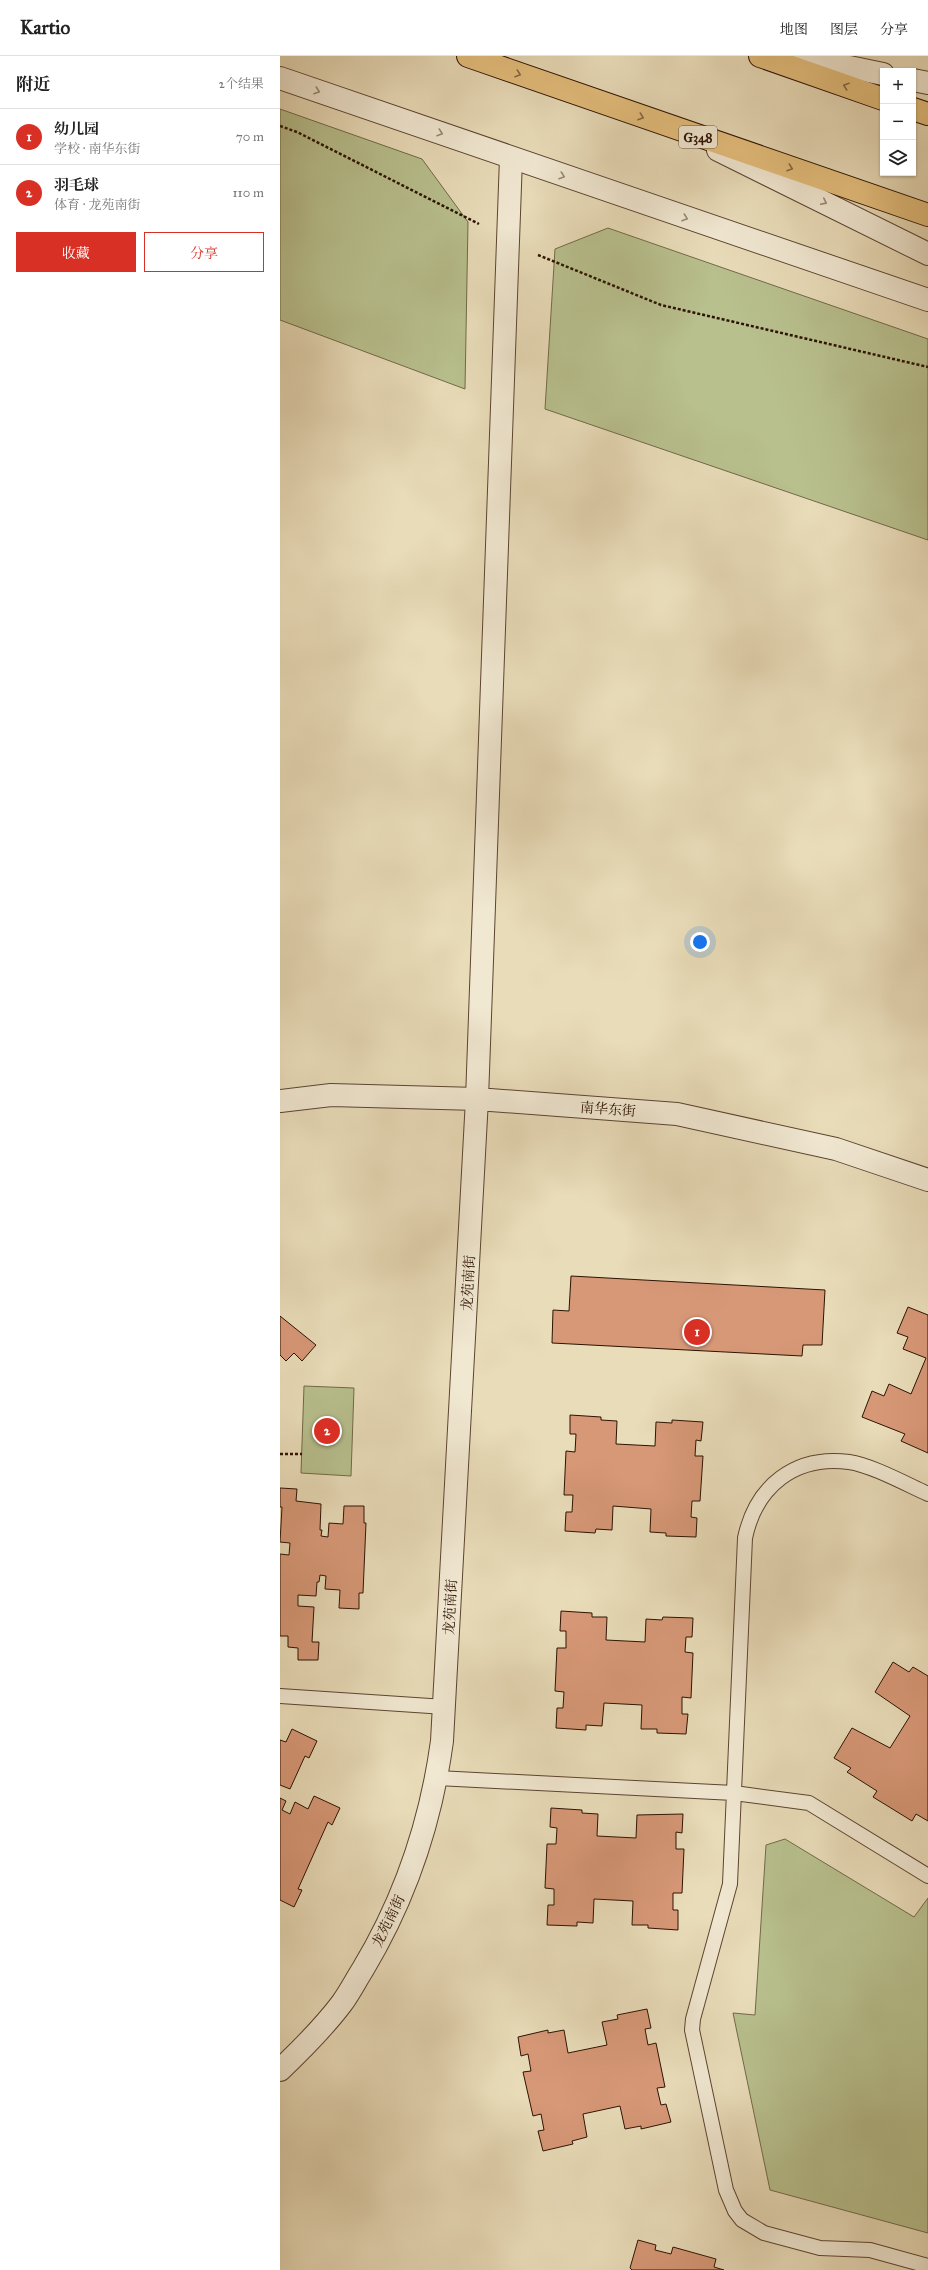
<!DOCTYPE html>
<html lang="zh">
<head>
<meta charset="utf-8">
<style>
	:root { --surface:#fff; --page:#f6f6f6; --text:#222; --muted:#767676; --line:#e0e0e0; --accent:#d93025 }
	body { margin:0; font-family:"IM FELL Great Primer","Noto Serif SC",serif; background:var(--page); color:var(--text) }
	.controls { position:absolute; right:12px; top:12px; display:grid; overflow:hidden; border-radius:0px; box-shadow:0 1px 3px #0004 }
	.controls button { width:36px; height:36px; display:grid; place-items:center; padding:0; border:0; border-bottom:1px solid var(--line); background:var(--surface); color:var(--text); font:20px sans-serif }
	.you { position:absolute; left:420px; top:886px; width:14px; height:14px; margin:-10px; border:3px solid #fff; border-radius:50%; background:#1a73e8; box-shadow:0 0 0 6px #1a73e833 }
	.badge { display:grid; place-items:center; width:26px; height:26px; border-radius:50%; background:var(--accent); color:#fff; font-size:13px; font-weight:700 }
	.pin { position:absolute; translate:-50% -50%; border:2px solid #fff; box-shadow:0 1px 4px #0006 }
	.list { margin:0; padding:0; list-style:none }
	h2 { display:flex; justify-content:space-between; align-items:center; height:52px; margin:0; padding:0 16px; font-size:17px }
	h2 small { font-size:13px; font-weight:400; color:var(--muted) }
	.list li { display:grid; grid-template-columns:26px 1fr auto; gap:12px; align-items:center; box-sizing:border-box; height:56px; padding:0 16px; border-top:1px solid var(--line) }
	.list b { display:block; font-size:15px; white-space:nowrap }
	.list p { margin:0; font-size:13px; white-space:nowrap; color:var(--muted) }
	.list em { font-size:13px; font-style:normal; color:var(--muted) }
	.actions { display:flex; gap:8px; padding:12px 16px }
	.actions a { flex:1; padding:9px 0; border:1px solid var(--accent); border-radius:0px; text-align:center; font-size:14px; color:var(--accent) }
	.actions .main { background:var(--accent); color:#fff }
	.icon { flex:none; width:22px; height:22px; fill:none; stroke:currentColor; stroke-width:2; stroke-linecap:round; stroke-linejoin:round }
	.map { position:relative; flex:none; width:648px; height:2214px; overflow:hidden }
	header { display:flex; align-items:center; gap:24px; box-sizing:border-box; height:56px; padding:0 20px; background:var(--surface); border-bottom:1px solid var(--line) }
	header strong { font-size:19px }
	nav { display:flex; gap:22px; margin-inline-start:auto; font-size:14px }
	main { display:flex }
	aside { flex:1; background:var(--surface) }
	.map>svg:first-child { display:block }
	.green { fill:#b8c08e; stroke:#726948 }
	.building { fill:#d79877; stroke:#2d1203 }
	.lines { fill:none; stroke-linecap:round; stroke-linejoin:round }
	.service-casing { stroke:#5c4430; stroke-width:16 }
	.minor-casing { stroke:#5c4430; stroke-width:24 }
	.tertiary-casing { stroke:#5c4430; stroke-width:24 }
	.trunk-casing { stroke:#2d1203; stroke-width:24 }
	.path { stroke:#2d1203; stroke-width:2.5; stroke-dasharray:3 2; stroke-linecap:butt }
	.service { stroke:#f1e8d2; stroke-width:14 }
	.minor { stroke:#f1e8d2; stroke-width:22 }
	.tertiary { stroke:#f1e8d2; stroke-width:22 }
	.trunk { stroke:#e4be7c; stroke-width:22 }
	.oneway { stroke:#886840 }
	.oneway2 { stroke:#998875 }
	.labels { text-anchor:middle; stroke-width:4; stroke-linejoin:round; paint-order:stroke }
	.shield { fill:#f1e8d2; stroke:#685241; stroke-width:1 }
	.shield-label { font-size:13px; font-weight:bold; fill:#2d1203 }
	.street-label { font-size:14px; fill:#2d1203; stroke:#f1e8d2 }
</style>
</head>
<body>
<header>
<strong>Kartio</strong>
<nav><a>地图</a><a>图层</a><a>分享</a></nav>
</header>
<main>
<aside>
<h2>附近<small>2个结果</small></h2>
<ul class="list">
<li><span class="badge">1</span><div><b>幼儿园</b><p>学校 · 南华东街</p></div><em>70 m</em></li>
<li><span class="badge">2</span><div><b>羽毛球</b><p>体育 · 龙苑南街</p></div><em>110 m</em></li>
</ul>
<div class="actions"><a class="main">收藏</a><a>分享</a></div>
</aside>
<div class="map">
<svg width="648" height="2214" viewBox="0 0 648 2214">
	<rect width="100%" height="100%" fill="#e9dcb9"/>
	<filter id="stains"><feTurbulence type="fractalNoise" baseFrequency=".005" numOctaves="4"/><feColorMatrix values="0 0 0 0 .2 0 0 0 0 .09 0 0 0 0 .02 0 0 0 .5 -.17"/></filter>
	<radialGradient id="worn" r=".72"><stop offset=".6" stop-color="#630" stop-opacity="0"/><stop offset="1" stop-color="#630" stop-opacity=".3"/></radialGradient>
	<path class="green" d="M 0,53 L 142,103 L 188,166 L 185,333 L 0,264 Z
		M 328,172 L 648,283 L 648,484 L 265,353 L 275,193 Z
		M 24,1330 L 74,1332 L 71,1420 L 21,1417 Z
		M 505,1783 L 634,1861 L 648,1842 L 648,2177 L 490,2134 L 453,1957 L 475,1959 L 486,1789 Z"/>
	<path class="building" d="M 291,1220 L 545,1234 L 542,1289 L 523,1289 L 522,1300 L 272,1287 L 273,1254 L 289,1255 Z
		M 628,1251 L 648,1259 L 648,1397 L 621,1385 L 625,1378 L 582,1361 L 592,1335 L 604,1340 L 609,1328 L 631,1338 L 646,1302 L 623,1293 L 628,1281 L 617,1277 Z
		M 0,1260 L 36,1289 L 22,1305 L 14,1297 L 6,1305 L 0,1299 Z
		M 290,1359 L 321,1361 L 321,1364 L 337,1365 L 336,1388 L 375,1390 L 376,1366 L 392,1367 L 392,1364 L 423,1366 L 421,1385 L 416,1384 L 415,1400 L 423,1400 L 420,1445 L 412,1445 L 411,1461 L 417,1462 L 416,1481 L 386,1480 L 386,1477 L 370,1476 L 371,1453 L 333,1450 L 332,1474 L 316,1473 L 315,1477 L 285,1475 L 286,1456 L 292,1456 L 293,1439 L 284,1439 L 286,1395 L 295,1396 L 296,1378 L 290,1378 Z
		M 0,1432 L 17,1433 L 16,1445 L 41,1448 L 40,1474 L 42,1474 L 41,1480 L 48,1481 L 49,1467 L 63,1468 L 64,1450 L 84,1450 L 84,1467 L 86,1467 L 83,1537 L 79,1537 L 79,1553 L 59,1552 L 60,1534 L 45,1533 L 46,1520 L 40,1519 L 39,1526 L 37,1526 L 36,1540 L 18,1539 L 18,1550 L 34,1551 L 32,1586 L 39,1586 L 38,1604 L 18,1604 L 18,1592 L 8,1591 L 8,1580 L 0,1580 L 0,1498 L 9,1499 L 10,1487 L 0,1486 L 2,1451 L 0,1451 Z
		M 281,1555 L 312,1557 L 312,1561 L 327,1561 L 326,1584 L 365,1586 L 366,1563 L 382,1564 L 383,1561 L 413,1562 L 412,1581 L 406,1581 L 405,1596 L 413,1597 L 411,1642 L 402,1641 L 402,1658 L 408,1658 L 406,1678 L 377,1677 L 377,1673 L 361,1673 L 362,1649 L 324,1647 L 322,1670 L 306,1669 L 306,1674 L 276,1672 L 277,1652 L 283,1652 L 284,1636 L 275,1635 L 277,1592 L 286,1592 L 286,1575 L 280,1575 Z
		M 613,1606 L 629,1616 L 633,1611 L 648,1620 L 648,1765 L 636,1758 L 632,1765 L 593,1741 L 597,1735 L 567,1716 L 571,1712 L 554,1702 L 572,1672 L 610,1692 L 630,1660 L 595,1636 Z
		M 12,1673 L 37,1685 L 29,1702 L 25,1700 L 10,1733 L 0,1729 L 0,1684 L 6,1686 Z
		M 34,1740 L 60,1752 L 52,1769 L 48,1766 L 18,1833 L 22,1834 L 14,1851 L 0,1844 L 0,1742 L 6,1745 L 2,1754 L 10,1758 L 15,1746 L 28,1753 Z
		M 271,1752 L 302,1754 L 302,1757 L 318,1758 L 317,1780 L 356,1782 L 357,1759 L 403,1758 L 402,1777 L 396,1776 L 396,1793 L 404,1793 L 402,1837 L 393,1837 L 393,1854 L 398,1854 L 398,1874 L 368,1872 L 368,1869 L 352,1869 L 353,1845 L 314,1843 L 313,1867 L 297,1866 L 297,1870 L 267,1869 L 268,1849 L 274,1849 L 274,1833 L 265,1832 L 267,1788 L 276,1788 L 277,1772 L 270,1771 Z
		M 367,1953 L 371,1972 L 365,1973 L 368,1989 L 376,1987 L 385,2031 L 377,2032 L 381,2049 L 386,2048 L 391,2066 L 361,2073 L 361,2070 L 345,2073 L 340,2050 L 303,2058 L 307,2081 L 292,2085 L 293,2088 L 263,2095 L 258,2075 L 264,2074 L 261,2058 L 253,2060 L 243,2016 L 251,2015 L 248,1998 L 241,2000 L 238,1981 L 268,1974 L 268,1977 L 284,1974 L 288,1997 L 327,1989 L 322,1966 L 338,1963 L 337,1959 Z
		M 358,2184 L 376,2189 L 375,2194 L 391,2198 L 393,2191 L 436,2203 L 434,2211 L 444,2214 L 352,2214 L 350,2212 Z"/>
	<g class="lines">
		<defs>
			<path id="service" d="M 648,1438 C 626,1428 591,1409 569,1406 C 515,1399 476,1430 465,1482 L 450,1828 L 413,1963 L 412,1974 L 446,2134 L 455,2155 L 462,2164 L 484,2177 L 540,2192 L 590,2194 L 648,2210
				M 0,1640 L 165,1651
				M 157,1722 L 454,1737 L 529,1747 L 648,1820"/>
			<path id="minor" d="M 0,1045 L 51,1039 L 197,1043 L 397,1058 L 556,1093 L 648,1124
				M 0,2014 C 22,1993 44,1971 62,1947 C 70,1936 76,1924 83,1913 C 125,1843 151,1766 162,1685 L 197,1043 L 231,102"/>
			<path id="tertiary" d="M 516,0 L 603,18
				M 0,22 L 648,244
				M 633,24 L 648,27
				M 438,94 L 648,198"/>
			<path id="trunk" d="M 188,0 L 648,159
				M 480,0 L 603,43
				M 633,53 L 648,58"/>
		</defs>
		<use href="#service" class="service-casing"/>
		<use href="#minor" class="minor-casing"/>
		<use href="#tertiary" class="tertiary-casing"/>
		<use href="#trunk" class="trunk-casing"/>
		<path class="path" d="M 0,70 L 17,76 L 199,168
			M 258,199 L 381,249 L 648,311
			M 0,1398 L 22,1398"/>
		<use href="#service" class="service"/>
		<use href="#minor" class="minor"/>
		<use href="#tertiary" class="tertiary"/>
		<use href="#trunk" class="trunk"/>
	</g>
	<defs><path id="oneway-chevron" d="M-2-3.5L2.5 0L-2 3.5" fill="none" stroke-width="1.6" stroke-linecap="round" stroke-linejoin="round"/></defs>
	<g class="oneway">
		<use href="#oneway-chevron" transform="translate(238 18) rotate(19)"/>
		<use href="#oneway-chevron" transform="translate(566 30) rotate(-161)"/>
		<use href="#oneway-chevron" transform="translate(361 61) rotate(19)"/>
		<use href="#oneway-chevron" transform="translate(510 112) rotate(19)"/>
	</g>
	<g class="oneway2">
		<use href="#oneway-chevron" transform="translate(37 35) rotate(19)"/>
		<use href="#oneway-chevron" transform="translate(160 77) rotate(19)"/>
		<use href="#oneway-chevron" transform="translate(282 120) rotate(19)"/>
		<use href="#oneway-chevron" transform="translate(544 146) rotate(26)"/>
		<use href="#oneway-chevron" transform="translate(405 162) rotate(19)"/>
	</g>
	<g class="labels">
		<rect class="shield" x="399" y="70" width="38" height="22" rx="3"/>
		<g class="shield-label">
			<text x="418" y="86">G348</text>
		</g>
		<g class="street-label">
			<text transform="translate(328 1053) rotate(4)" y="5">南华东街</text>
			<text transform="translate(188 1227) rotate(-87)" y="5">龙苑南街</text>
			<text transform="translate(170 1551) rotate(-87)" y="5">龙苑南街</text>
			<text transform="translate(108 1865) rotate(-64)" y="5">龙苑南街</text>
		</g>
	</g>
	<rect width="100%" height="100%" filter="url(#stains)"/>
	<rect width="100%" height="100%" fill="url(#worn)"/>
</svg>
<div class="controls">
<button>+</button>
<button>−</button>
<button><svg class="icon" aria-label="layers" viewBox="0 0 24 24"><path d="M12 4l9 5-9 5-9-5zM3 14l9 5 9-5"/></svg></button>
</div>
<div class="you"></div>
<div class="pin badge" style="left:417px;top:1276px">1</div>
<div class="pin badge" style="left:47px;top:1375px">2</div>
</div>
</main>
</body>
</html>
